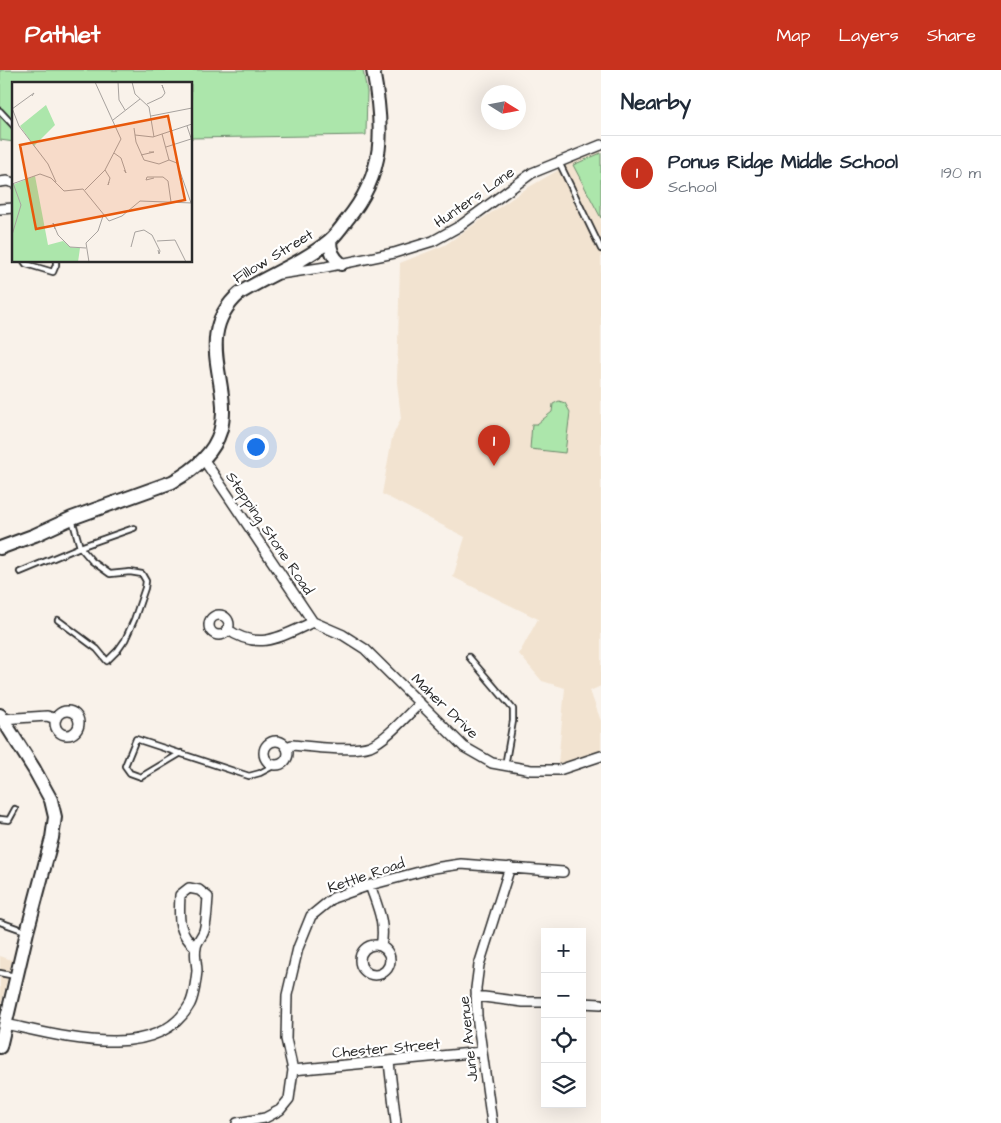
<!DOCTYPE html>
<html lang="en">
<head>
<meta charset="utf-8">
<style>
	:root { --surface:#fff; --page:#f6f6f7; --text:#1f2937; --muted:#747a83; --line:#e0e1e3; --accent:#c8321e }
	body { margin:0; font-family:"Architects Daughter",sans-serif; background:var(--page); color:var(--text) }
	.controls { position:absolute; right:15px; bottom:15px; display:grid; overflow:hidden; border-radius:0px; box-shadow:0 5px 20px #0002 }
	.controls button { width:45px; height:45px; display:grid; place-items:center; padding:0; border:0; border-bottom:1px solid var(--line); background:var(--surface); color:var(--text); font:25px sans-serif }
	.compass { position:absolute; left:481px; top:15px; width:45px; height:45px; border-radius:50%; background:var(--surface); box-shadow:0 5px 20px #0002; rotate:101deg }
	.you { position:absolute; left:255px; top:376px; width:18px; height:18px; margin:-12px; border:4px solid #fff; border-radius:50%; background:#1a73e8; box-shadow:0 0 0 8px #1a73e833 }
	.badge { display:grid; place-items:center; width:32px; height:32px; border-radius:50%; background:var(--accent); color:#fff; font-size:16px; font-weight:700 }
	.pin { position:absolute; translate:-50% -41px; filter:drop-shadow(0 1px 2px #0008) }
	.pin::after { content:''; position:absolute; top:26px; width:18px; height:15px; background:inherit; clip-path:polygon(0 0,100% 0,50% 100%) }
	.list { margin:0; padding:0; list-style:none }
	h2 { display:flex; justify-content:space-between; align-items:center; height:65px; margin:0; padding:0 20px; font-size:21px }
	h2 small { font-size:16px; font-weight:400; color:var(--muted) }
	.list li { display:grid; grid-template-columns:32px 1fr auto; gap:15px; align-items:center; box-sizing:border-box; height:75px; padding:0 20px; border-top:1px solid var(--line) }
	.list b { display:block; font-size:19px; white-space:nowrap }
	.list p { margin:0; font-size:16px; white-space:nowrap; color:var(--muted) }
	.list em { font-size:16px; font-style:normal; color:var(--muted) }
	.icon { flex:none; width:28px; height:28px; fill:none; stroke:currentColor; stroke-width:2; stroke-linecap:round; stroke-linejoin:round }
	.map { position:relative; flex:none; width:601px; height:1053px; overflow:hidden }
	header { display:flex; align-items:center; gap:30px; box-sizing:border-box; height:70px; padding:0 25px; background:var(--accent); color:#fff }
	header strong { font-size:24px }
	nav { display:flex; gap:28px; margin-inline-start:auto; font-size:18px }
	main { display:flex }
	aside { flex:1; background:var(--surface) }
	.map>svg:first-child { display:block }
	.built { fill:#f2e3d0 }
	.green { fill:#ace6ab; stroke:#6c886b }
	.lines { fill:none; stroke-linecap:round; stroke-linejoin:round }
	.lane-casing { stroke:#2b2b2b; stroke-width:8 }
	.street-casing { stroke:#2b2b2b; stroke-width:12 }
	.secondary-casing { stroke:#2b2b2b; stroke-width:16 }
	.lane { stroke:#fff; stroke-width:4.5 }
	.street { stroke:#fff; stroke-width:9 }
	.secondary { stroke:#fff; stroke-width:12 }
	.labels { text-anchor:middle; stroke-width:4.5; stroke-linejoin:round; paint-order:stroke }
	.street-label { font-size:15px; fill:#2b2b2b; stroke:#fff }
	.inset-road { fill:none; stroke:#a7a29e; stroke-width:1 }
	.view { fill:#e8590c; fill-opacity:0.15; stroke:#e8590c; stroke-width:2.5 }
	.inset-edge { fill:none; stroke:#2b2b2b; stroke-width:2.5 }
</style>
</head>
<body>
<header>
<strong>Pathlet</strong>
<nav><a>Map</a><a>Layers</a><a>Share</a></nav>
</header>
<main>
<div class="map">
<svg width="601" height="1053" viewBox="0 0 601 1053">
	<rect width="100%" height="100%" fill="#f9f2ea"/>
	<filter id="ink" filterUnits="userSpaceOnUse"><feTurbulence type="fractalNoise" baseFrequency=".02" numOctaves="2"/><feDisplacementMap in="SourceGraphic" scale="10" xChannelSelector="R" yChannelSelector="G"/><feConvolveMatrix kernelMatrix="1 2 1 2 8 2 1 2 1" color-interpolation-filters="sRGB"/></filter>
	<g filter="url(#ink)">
		<path class="built" d="M 601,80 L 601,616 L 590,621 L 601,651 L 601,682 L 586,687 L 558,694 L 565,618 L 542,611 L 519,584 L 538,549 L 453,507 L 465,467 L 382,424 L 392,368 L 401,348 L 397,312 L 400,193 L 445,175 L 524,120 L 574,91 Z
			M 0,886 L 12,890 L 0,939 Z"/>
		<path class="green" d="M 0,0 L 363,0 L 367,22 L 366,65 L 191,68 L 191,14 L 14,14 L 14,72 L 0,70 Z
			M 601,83 L 601,148 L 573,95 Z
			M 559,331 L 565,333 L 570,342 L 565,383 L 530,379 L 532,354 L 537,354 L 552,342 L 553,334 Z"/>
		<g class="lines">
			<defs>
				<path id="lane" d="M 0,41 L 14,56
					M 559,92 L 601,179
					M 24,191 L 26,194 L 53,202 L 56,195 L 56,191
					M 20,502 L 80,477 L 134,458
					M 58,550 L 97,579 L 107,591 L 118,580 L 125,570 L 134,550 L 145,518 L 146,511 L 142,504 L 130,502 L 110,504 L 92,491 L 80,477 L 72,449
					M 469,587 L 513,639 L 513,651 L 505,696
					M 181,683 L 141,707 L 130,703 L 125,696 L 136,669 L 249,706 L 260,703 L 275,695
					M 0,749 L 9,750 L 15,739
					M 0,852 L 25,861
					M 0,903 L 15,906"/>
				<path id="street" d="M 0,112 L 7,111 L 14,113
					M 0,139 L 14,138
					M 280,204 L 326,197 L 394,183 L 433,171 L 460,156 L 532,103 L 601,75
					M 204,390 L 313,552
					M209 555a10 10 0 1 1 20 0a10 10 0 1 1-20 0Z
					M 313,552 L 343,565 L 365,579 L 464,677 L 492,693 L 531,700 L 559,700 L 601,686
					M 227,559 C 259,582 282,566 313,552
					M55 653a12 12 0 1 1 24 0a12 12 0 1 1-24 0Z
					M 2,649 L 47,646 L 56,649
					M264 683a12 12 0 1 1 24 0a12 12 0 1 1-24 0Z
					M 286,677 L 292,675 C 313,677 352,682 370,676 C 387,669 406,646 420,633
					M 370,815 C 377,836 386,853 381,876
					M360 890a15 15 0 1 1 30 0a15 15 0 1 1-30 0Z
					M 476,926 L 523,932 L 545,932
					M 582,933 L 601,934
					M 5,954 C 58,965 157,995 190,934 C 194,926 196,910 197,901 C 197,894 194,885 196,878 C 196,872 202,867 204,861 C 207,850 207,838 208,827 L 199,820 L 189,818 L 180,825 C 179,848 177,861 195,877
					M 389,992 L 396,1053
					M 293,1000 L 482,982
					M 237,1053 L 265,1048 L 280,1040 L 289,1029 L 293,1000 L 286,969 L 287,925 L 298,878 L 311,846 L 333,828 L 370,815 L 434,798 L 461,794 L 563,802
					M 492,1053 L 477,946 L 476,918 L 479,895 L 510,797"/>
				<path id="secondary" d="M 330,170 C 330,181 333,187 341,194
					M 0,478 L 35,465 L 72,448 L 172,412 C 280,353 172,283 240,223 C 269,205 302,193 329,171 C 335,166 341,158 346,151 C 386,103 384,58 373,0
					M 0,645 L 34,699 L 51,730 L 55,747 L 52,768 L 27,862 L 0,977"/>
			</defs>
			<use href="#lane" class="lane-casing"/>
			<use href="#street" class="street-casing"/>
			<use href="#secondary" class="secondary-casing"/>
			<use href="#lane" class="lane"/>
			<use href="#street" class="street"/>
			<use href="#secondary" class="secondary"/>
		</g>
	</g>
	<g class="labels">
		<g class="street-label">
			<text transform="translate(474 127) rotate(-35)" y="5">Hunters Lane</text>
			<text transform="translate(273 186) rotate(-31)" y="5">Fillow Street</text>
			<text transform="translate(270 463) rotate(56)" y="5">Stepping Stone Road</text>
			<text transform="translate(445 636) rotate(44)" y="5">Maher Drive</text>
			<text transform="translate(366 805) rotate(-19)" y="5">Kettle Road</text>
			<text transform="translate(468 969) rotate(-96)" y="5">June Avenue</text>
			<text transform="translate(386 978) rotate(-5)" y="5">Chester Street</text>
		</g>
	</g>
	<g transform="translate(12 12)">
		<rect width="180" height="180" fill="#f9f2ea"/>
		<path d="M 34,23 L 43,43 L 22,64 L 8,44 ZM 23,94 L 36,163 L 51,159 L 58,165 L 68,166 L 66,180 L 0,180 L 0,103 Z" fill="#ace6ab"/>
		<path class="inset-road" d="M 106,0 L 107,18 L 113,28M 120,0 L 123,12 L 137,25 L 142,55M 135,22 L 150,15 L 153,11 L 150,3 L 151,6M 0,26 L 7,44 L 36,82 L 44,100M 0,27 L 22,11 L 20,14M 139,34 L 180,26M 101,38 L 128,17M 175,44 L 180,59M 122,46 L 124,60 L 132,78 L 147,82 L 157,78M 150,52 L 157,78M 123,53 L 141,55 L 180,42M 154,65 L 179,57M 102,71 L 109,76 L 114,91 L 112,88M 129,73 L 142,70 L 137,70M 157,78 L 165,81 L 179,121M 93,88 L 98,96 L 96,103 L 97,100M 142,96 L 134,98 L 135,95 L 151,95 L 156,99 L 159,120M 0,102 L 28,92 L 39,96 L 52,109 L 71,107 L 97,139 L 110,134 L 128,119 L 180,121M 73,108 L 93,88 L 109,57 L 83,0M 43,147 L 41,141 L 46,153 L 58,165 L 74,166M 0,153 L 9,123 L 1,101M 145,159 L 163,158 L 174,180M 119,165 L 123,150 L 132,148 L 140,153 L 148,169 L 147,172 L 146,168M 77,180 L 74,161 L 86,149 L 91,134"/>
		<path class="view" d="M 156,34 L 173,118 L 24,147 L 8,63 Z"/>
		<rect width="180" height="180" class="inset-edge"/>
	</g>
</svg>
<div class="controls">
<button>+</button>
<button>−</button>
<button><svg class="icon" aria-label="locate" viewBox="0 0 24 24"><circle cx="12" cy="12" r="6"/><path d="M12 2v4M12 18v4M2 12h4M18 12h4"/></svg></button>
<button><svg class="icon" aria-label="layers" viewBox="0 0 24 24"><path d="M12 4l9 5-9 5-9-5zM3 14l9 5 9-5"/></svg></button>
</div>
<svg class="compass" viewBox="-18 -18 36 36"><path d="M0-13l5 13h-10z" fill="#e53935"/><path d="M0 13l5-13h-10z" fill="#747a83"/></svg>
<div class="you"></div>
<div class="pin badge" style="left:494px;top:396px">1</div>
</div>
<aside>
<h2>Nearby<small></small></h2>
<ul class="list">
<li><span class="badge">1</span><div><b>Ponus Ridge Middle School</b><p>School</p></div><em>190 m</em></li>
</ul>
</aside>
</main>
</body>
</html>
